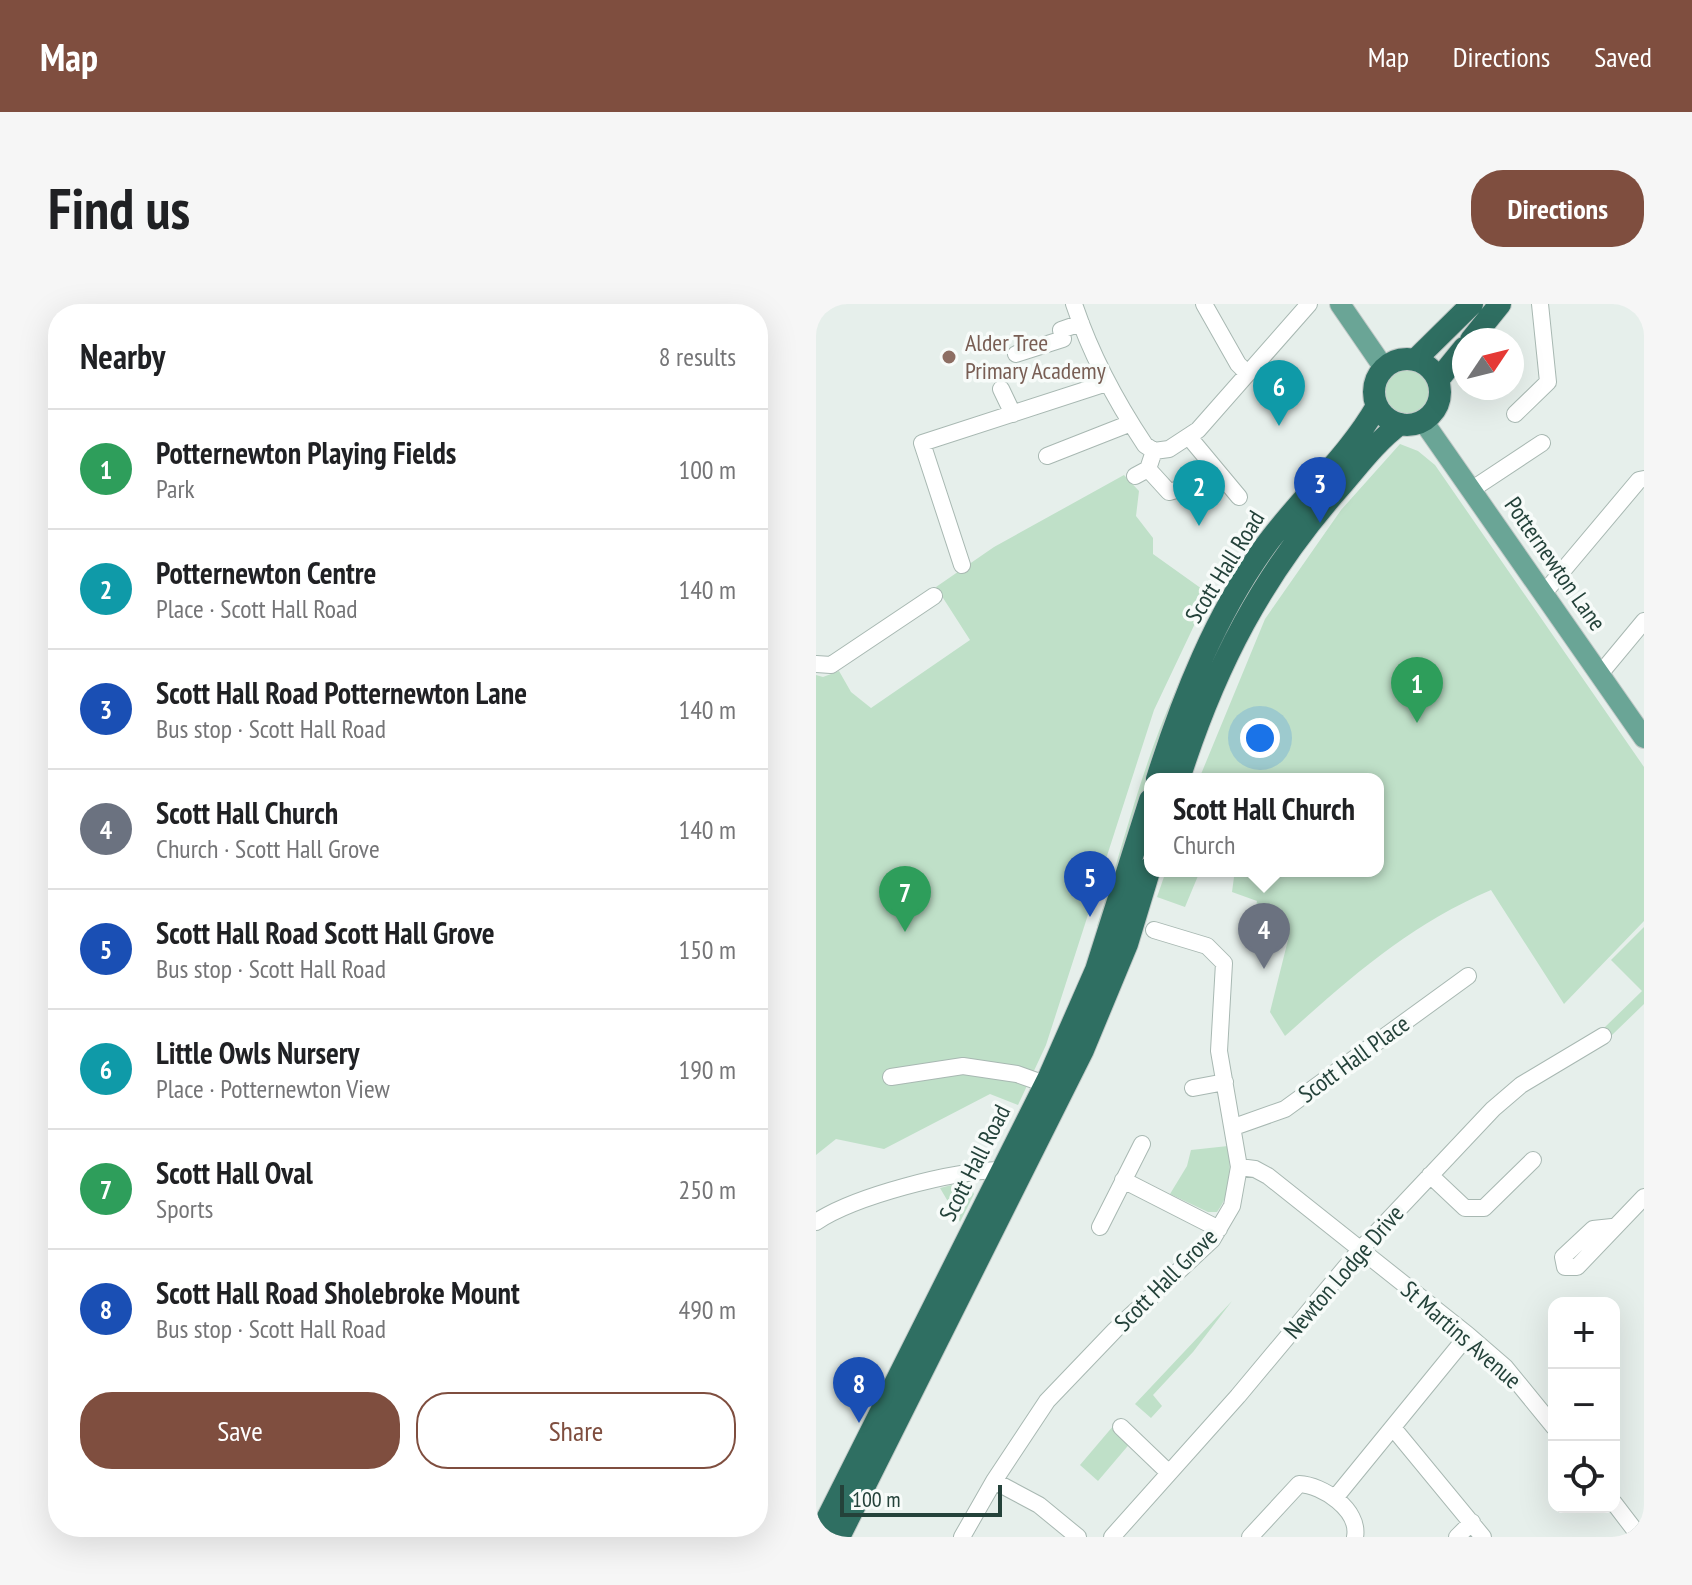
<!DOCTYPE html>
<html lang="en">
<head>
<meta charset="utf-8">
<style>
	:root { --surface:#fff; --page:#f6f6f6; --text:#202124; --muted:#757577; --line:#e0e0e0; --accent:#7f4e3f }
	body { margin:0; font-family:"PT Sans Narrow",sans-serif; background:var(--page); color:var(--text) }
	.controls { position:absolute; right:24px; bottom:24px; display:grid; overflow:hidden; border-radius:16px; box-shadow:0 8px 32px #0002 }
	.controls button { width:72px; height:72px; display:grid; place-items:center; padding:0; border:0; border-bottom:2px solid var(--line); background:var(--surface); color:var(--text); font:40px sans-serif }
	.compass { position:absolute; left:636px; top:24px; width:72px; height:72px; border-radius:50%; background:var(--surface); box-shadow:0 8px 32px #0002; rotate:55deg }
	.scale { position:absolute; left:24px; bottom:20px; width:162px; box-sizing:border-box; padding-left:8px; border:4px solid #24423a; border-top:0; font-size:22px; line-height:28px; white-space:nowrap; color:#24423a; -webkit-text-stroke:6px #f7fbf9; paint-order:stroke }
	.you { position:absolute; left:444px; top:434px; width:28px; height:28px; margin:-20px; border:6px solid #fff; border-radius:50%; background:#1a73e8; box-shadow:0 0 0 12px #1a73e833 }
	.badge { display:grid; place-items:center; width:52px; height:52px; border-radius:50%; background:var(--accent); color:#fff; font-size:26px; font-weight:700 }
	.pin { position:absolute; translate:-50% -66px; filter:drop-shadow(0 2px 4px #0008) }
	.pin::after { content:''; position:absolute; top:42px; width:28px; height:24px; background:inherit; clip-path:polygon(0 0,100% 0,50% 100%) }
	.popup { position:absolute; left:328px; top:469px; width:240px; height:104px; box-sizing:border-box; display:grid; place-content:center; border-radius:16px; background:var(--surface); filter:drop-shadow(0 2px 6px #0005); font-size:26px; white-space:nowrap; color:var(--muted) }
	.popup b { font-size:30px; color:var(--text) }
	.popup::after { content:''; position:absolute; left:50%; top:100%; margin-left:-16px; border:16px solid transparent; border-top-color:var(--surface) }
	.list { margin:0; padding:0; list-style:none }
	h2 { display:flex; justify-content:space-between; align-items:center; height:104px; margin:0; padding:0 32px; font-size:34px }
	h2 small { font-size:26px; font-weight:400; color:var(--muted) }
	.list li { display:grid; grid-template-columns:52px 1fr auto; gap:24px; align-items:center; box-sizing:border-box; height:120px; padding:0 32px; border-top:2px solid var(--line) }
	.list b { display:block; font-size:30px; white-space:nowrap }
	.list p { margin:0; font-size:26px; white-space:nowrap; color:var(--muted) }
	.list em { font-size:26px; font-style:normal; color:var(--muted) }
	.actions { display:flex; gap:16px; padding:24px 32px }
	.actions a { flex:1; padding:18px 0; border:2px solid var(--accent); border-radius:32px; text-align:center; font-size:28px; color:var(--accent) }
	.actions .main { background:var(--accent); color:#fff }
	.icon { flex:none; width:44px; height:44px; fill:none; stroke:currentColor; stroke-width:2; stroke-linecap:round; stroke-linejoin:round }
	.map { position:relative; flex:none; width:828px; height:1233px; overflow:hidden; border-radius:32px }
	header { display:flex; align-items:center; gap:48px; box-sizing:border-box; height:112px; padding:0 40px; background:var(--accent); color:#fff }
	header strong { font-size:38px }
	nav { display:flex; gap:44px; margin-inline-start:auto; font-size:28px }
	.intro { display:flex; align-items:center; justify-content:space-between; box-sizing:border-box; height:192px; padding:0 48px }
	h1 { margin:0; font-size:56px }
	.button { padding:20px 36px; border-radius:32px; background:var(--accent); color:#fff; font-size:28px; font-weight:700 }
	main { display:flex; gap:48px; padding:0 48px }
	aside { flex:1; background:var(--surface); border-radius:32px; box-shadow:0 8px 32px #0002 }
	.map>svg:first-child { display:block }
	.green { fill:#bfe0c8 }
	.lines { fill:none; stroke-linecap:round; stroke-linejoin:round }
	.minor-casing { stroke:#a8b8b2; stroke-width:18 }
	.major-casing { stroke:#c2cac8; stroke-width:22 }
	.highway-casing { stroke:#c2cac8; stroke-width:24 }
	.minor { stroke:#fff; stroke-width:16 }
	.major { stroke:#6aa596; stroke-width:20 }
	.highway { stroke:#2f6f62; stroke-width:22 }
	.education-dot { fill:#8d6e63; stroke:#f7fbf9; stroke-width:3 }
	.labels { text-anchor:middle; stroke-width:7; stroke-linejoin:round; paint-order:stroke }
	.education-label { font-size:24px; fill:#785e54; stroke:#f7fbf9; text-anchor:start }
	.street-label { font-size:24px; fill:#24423a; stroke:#f7fbf9 }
</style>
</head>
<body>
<header>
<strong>Map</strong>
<nav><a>Map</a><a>Directions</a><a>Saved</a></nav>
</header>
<div class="intro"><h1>Find us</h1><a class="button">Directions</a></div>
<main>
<aside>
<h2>Nearby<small>8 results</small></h2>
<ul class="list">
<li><span class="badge" style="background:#2e9e5b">1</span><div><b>Potternewton Playing Fields</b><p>Park</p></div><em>100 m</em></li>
<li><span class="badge" style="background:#0f9aa8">2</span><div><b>Potternewton Centre</b><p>Place · Scott Hall Road</p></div><em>140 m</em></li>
<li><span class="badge" style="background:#1a4fb4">3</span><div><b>Scott Hall Road Potternewton Lane</b><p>Bus stop · Scott Hall Road</p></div><em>140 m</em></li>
<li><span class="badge" style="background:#6b7280">4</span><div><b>Scott Hall Church</b><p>Church · Scott Hall Grove</p></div><em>140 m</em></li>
<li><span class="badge" style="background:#1a4fb4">5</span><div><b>Scott Hall Road Scott Hall Grove</b><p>Bus stop · Scott Hall Road</p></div><em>150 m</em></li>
<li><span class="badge" style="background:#0f9aa8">6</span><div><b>Little Owls Nursery</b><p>Place · Potternewton View</p></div><em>190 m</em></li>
<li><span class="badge" style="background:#2e9e5b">7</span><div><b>Scott Hall Oval</b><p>Sports</p></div><em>250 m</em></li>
<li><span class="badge" style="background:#1a4fb4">8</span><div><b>Scott Hall Road Sholebroke Mount</b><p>Bus stop · Scott Hall Road</p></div><em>490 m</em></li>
</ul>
<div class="actions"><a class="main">Save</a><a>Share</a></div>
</aside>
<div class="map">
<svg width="828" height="1233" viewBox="0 0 828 1233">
	<rect width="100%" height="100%" fill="#e6efeb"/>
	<path class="green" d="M563 89a26 26 0 1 1 52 0a26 26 0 1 1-52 0Z
		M 584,140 L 602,147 L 619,161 L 828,463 L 828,617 L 748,700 L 675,586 C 593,621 535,673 469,732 L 454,708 L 473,632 L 437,623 L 441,597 L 416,588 L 418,573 L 401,567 L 562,567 L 562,475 L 383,475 L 449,315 L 525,206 Z
		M 501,159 L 506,163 L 464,212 L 342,447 L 286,624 L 281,622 C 305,549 323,473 353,402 C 389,315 442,233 501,159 Z
		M 308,171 L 323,187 L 320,212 L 337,234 L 337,250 L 393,290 L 338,406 L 230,741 L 202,801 L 174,790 L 68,845 L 20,835 L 0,851 L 0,371 L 7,373 L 23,367 L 35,388 L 55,404 L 154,336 L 120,283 L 178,243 Z
		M 350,567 L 384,567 L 369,603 L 341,593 Z
		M 828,623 L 828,700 L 795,732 L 788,724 L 826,687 L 795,656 Z
		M 412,842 C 415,865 416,888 401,908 L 392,908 L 354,890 L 371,862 L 375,846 Z
		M 151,877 L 158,890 L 144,918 L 124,884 Z
		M 416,997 L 377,1048 L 337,1091 L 346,1102 L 335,1114 L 319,1100 Z
		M 298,1121 L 316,1137 L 282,1177 L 264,1161 Z"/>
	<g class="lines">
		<defs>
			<path id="minor" d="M 258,0 C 275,51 299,96 329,141 L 338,147
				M 388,0 L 422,60 L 430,68
				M 200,50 L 247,35 L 245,26 L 265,19
				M 185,85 L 197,110
				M 699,110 L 732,78 L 724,0
				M 373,133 L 423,193
				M 231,152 L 315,119
				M 332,165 L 353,188 L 371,183 L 397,162
				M 319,172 L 332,165 L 338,147 L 353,145 L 382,126 L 493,0
				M 655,186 L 726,139
				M 146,261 L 106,139 L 291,79
				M 728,289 L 823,176 L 828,175
				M 0,360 L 15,361 L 118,292
				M 784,370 L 828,317
				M 75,773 L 147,762 L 201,770 L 229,780
				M 377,784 L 409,778
				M 418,823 L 469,805 L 652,672
				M 423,863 L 439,865 L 452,872 L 652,1031 L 689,1063 L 738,1123
				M 614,871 L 649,904 L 668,904 L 717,856
				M 307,876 L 403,925
				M 0,918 C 39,892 136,867 183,866
				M 284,923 L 326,840
				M 796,923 L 777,925 L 747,953 L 749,963 L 761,963 L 828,893
				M 305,1123 L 353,1169
				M 578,1125 L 667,1233
				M 178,1177 L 223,1201 L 262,1233
				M 519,1194 L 652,1031
				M 798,1199 L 824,1233
				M 146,1233 L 178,1177 L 231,1097 L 299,1026 L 396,936 L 416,902 L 423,863 L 403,747 L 408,659 L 391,642 L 338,626
				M 296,1233 L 422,1092 L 544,946 L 677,805 L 705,781 L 787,732
				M 434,1233 L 483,1180 C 507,1181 544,1206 539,1233
				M 641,1233 L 656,1218"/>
			<path id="major" d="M 524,0 L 568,64
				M 607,117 L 828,434"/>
			<path id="highway" d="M 655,36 L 684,0
				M558 88a33 33 0 1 1 66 0a33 33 0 1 1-66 0Z
				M 599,56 L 656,0
				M 622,76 L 648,44
				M 341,475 C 367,393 399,312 450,241 C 485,193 532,153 561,102
				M 363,475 C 399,362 446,271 525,182 C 544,160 560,138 584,120
				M 2,1233 L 233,773 L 280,666 L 334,496
				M 23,1233 L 267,746 L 311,640 L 334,564"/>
		</defs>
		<use href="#minor" class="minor-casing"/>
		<use href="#major" class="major-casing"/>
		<use href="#highway" class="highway-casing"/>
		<use href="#minor" class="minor"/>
		<use href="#major" class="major"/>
		<use href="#highway" class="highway"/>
	</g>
	<circle class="education-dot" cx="133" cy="53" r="8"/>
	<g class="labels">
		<g class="education-label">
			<text x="149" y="47">Alder Tree<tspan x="149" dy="28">Primary Academy</tspan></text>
		</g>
		<g class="street-label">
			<text transform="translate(739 260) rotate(55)" y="8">Potternewton Lane</text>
			<text transform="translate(409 263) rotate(-58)" y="8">Scott Hall Road</text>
			<text transform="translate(538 755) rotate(-36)" y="8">Scott Hall Place</text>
			<text transform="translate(159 859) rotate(-63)" y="8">Scott Hall Road</text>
			<text transform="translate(528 968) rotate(-49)" y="8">Newton Lodge Drive</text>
			<text transform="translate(350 976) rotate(-45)" y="8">Scott Hall Grove</text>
			<text transform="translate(645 1031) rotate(41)" y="8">St Martins Avenue</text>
		</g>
	</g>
</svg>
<div class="controls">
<button>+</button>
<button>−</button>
<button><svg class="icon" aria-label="locate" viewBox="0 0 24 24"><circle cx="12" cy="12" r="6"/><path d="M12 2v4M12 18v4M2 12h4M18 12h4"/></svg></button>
</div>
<svg class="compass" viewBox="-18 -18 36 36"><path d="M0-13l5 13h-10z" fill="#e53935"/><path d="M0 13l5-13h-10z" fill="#757577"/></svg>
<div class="scale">100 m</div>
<div class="you"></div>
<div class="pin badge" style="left:601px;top:419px;background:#2e9e5b">1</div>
<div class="pin badge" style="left:383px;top:222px;background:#0f9aa8">2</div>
<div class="pin badge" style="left:504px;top:219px;background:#1a4fb4">3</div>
<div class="pin badge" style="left:448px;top:665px;background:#6b7280">4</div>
<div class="popup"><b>Scott Hall Church</b>Church</div>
<div class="pin badge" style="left:274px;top:613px;background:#1a4fb4">5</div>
<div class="pin badge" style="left:463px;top:122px;background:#0f9aa8">6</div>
<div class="pin badge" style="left:89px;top:628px;background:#2e9e5b">7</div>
<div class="pin badge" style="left:43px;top:1119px;background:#1a4fb4">8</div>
</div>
</main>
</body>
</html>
